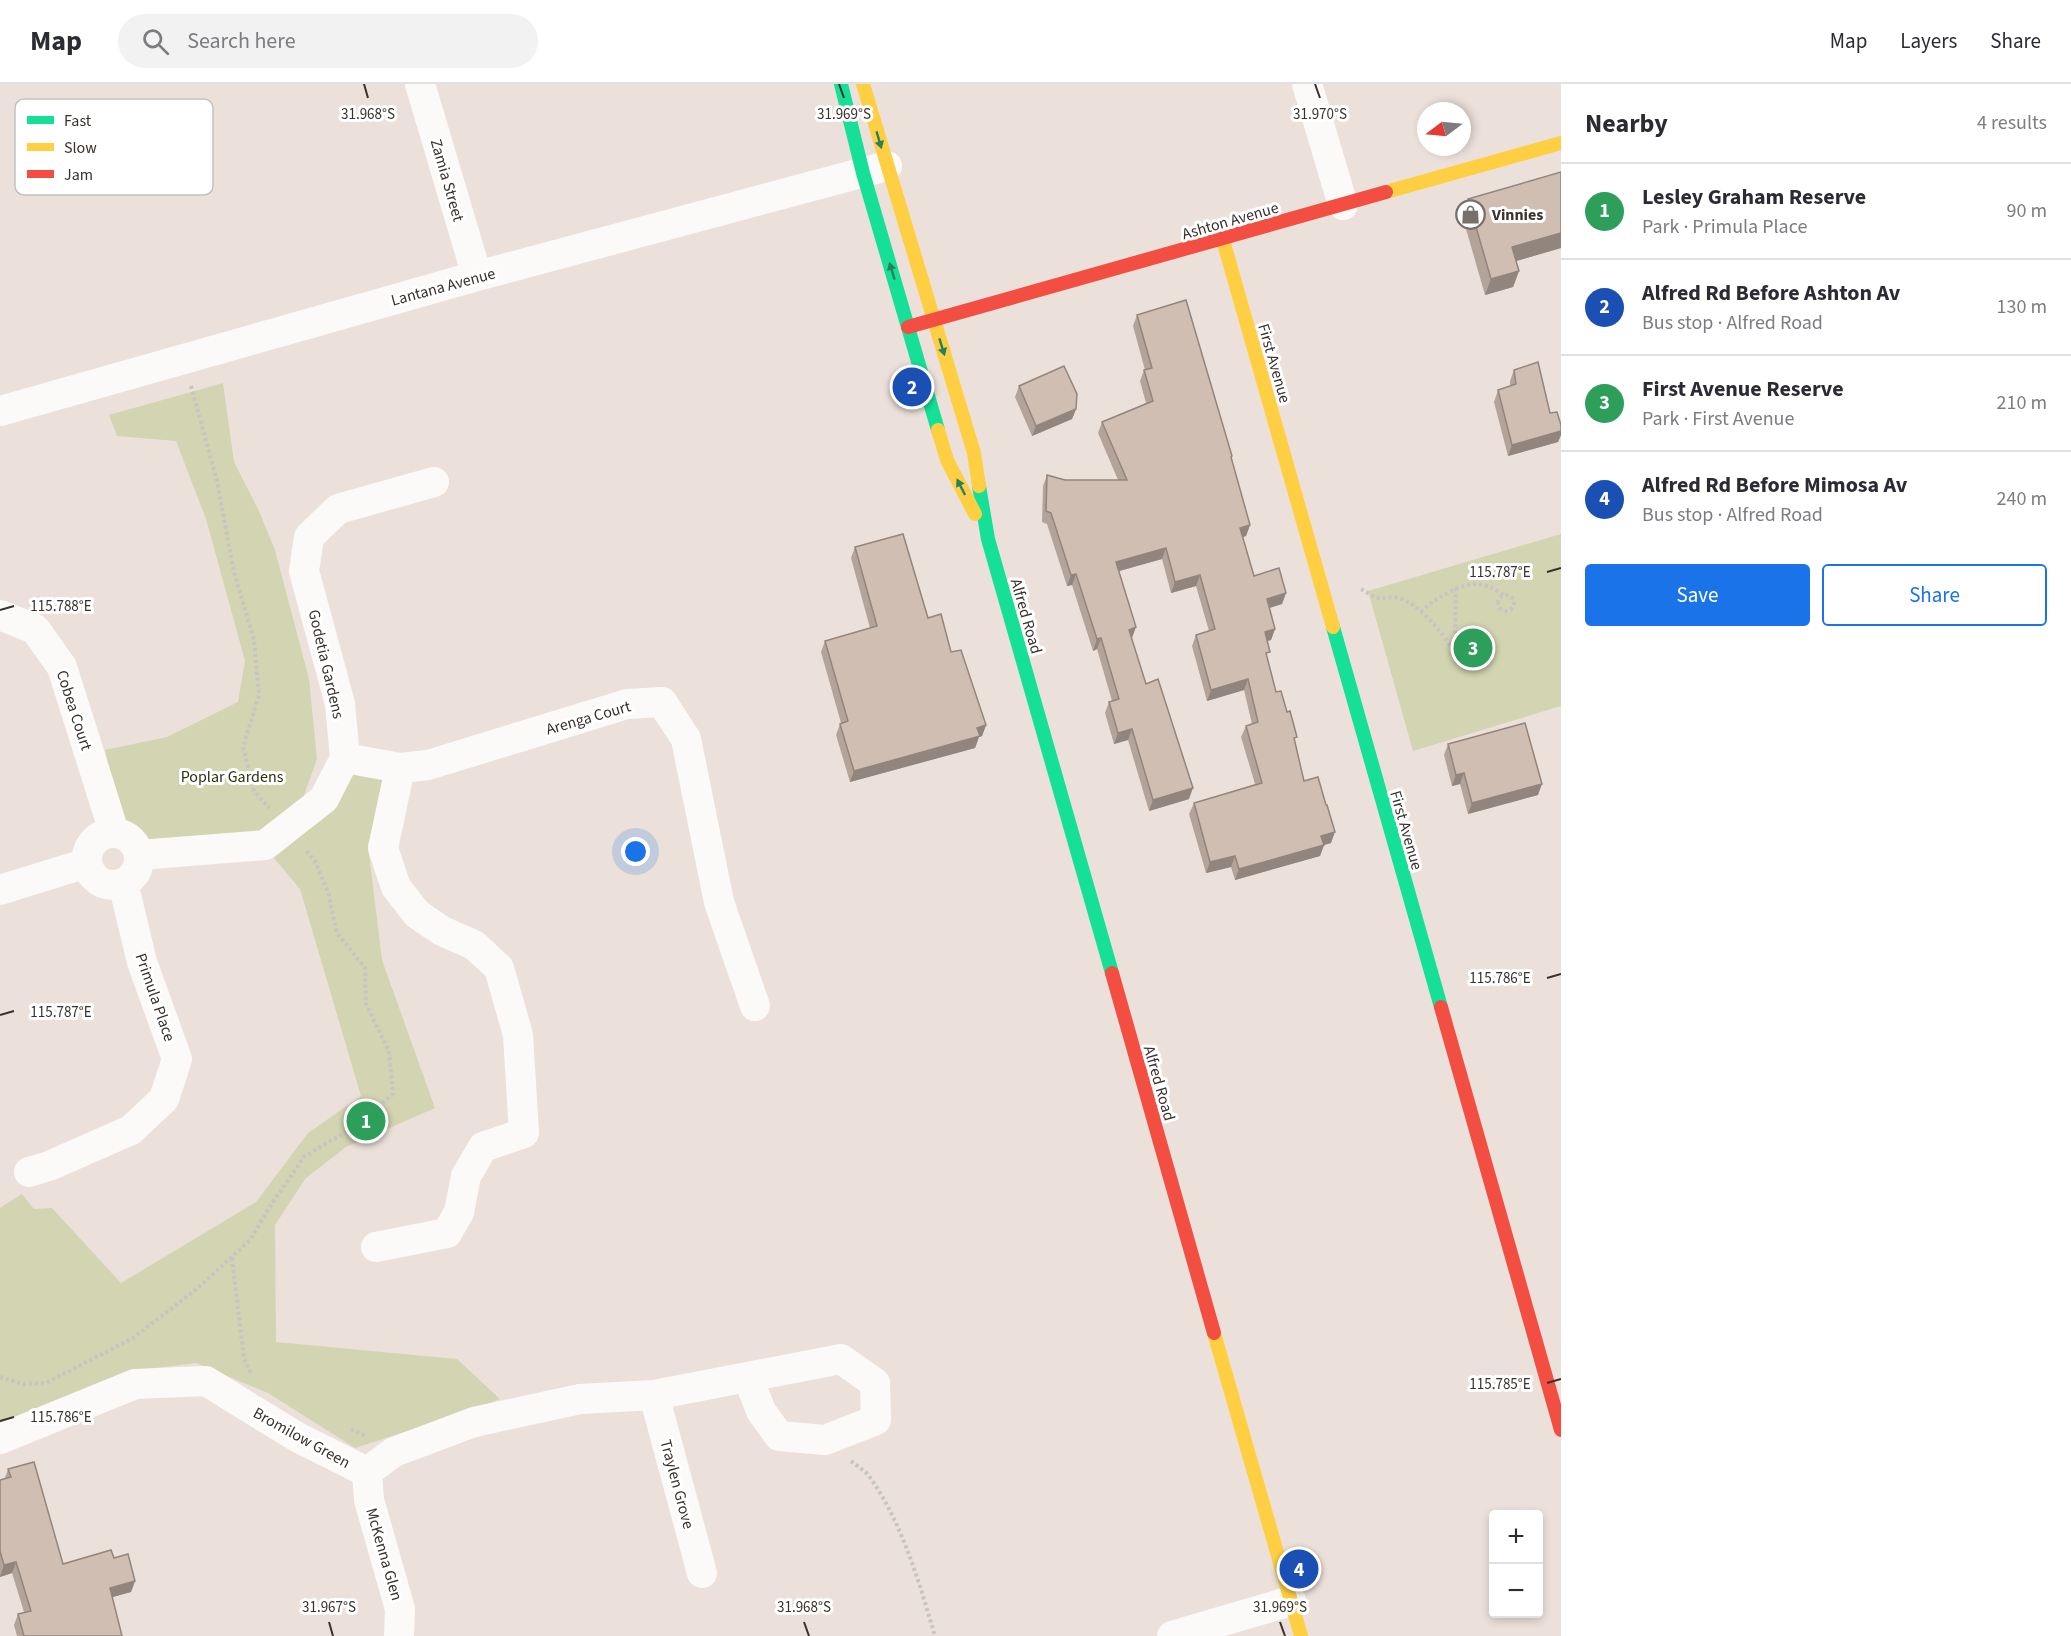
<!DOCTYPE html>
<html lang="en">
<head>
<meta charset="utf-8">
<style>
	:root { --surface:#fff; --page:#f2f2f3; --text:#2b2b33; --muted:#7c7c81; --line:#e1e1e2; --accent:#1a73e8 }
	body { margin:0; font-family:"Source Sans 3",sans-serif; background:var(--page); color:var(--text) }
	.controls { position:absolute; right:18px; bottom:18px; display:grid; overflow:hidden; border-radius:6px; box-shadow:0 3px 9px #0003 }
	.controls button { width:54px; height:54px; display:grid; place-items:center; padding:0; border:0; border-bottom:2px solid var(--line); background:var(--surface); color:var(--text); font:30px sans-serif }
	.compass { position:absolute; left:1417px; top:18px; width:54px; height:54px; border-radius:50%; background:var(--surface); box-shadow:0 3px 9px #0003; rotate:254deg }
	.you { position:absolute; left:636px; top:768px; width:21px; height:21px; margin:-15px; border:4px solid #fff; border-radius:50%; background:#1a73e8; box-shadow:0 0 0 9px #1a73e833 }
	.badge { display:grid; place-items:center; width:39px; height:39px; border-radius:50%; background:var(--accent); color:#fff; font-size:20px; font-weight:700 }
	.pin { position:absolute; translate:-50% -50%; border:3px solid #fff; box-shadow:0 2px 6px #0006 }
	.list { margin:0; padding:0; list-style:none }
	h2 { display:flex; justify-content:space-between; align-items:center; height:78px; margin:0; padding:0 24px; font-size:26px }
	h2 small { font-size:20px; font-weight:400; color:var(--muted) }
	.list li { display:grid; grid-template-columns:39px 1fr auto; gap:18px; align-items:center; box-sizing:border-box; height:96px; padding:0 24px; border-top:2px solid var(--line) }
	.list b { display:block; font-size:22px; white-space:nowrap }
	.list p { margin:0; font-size:20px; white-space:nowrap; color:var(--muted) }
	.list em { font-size:20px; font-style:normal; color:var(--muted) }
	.actions { display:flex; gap:12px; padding:18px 24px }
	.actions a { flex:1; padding:14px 0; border:2px solid var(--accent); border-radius:6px; text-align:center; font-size:21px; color:var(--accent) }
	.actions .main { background:var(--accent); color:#fff }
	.icon { flex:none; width:33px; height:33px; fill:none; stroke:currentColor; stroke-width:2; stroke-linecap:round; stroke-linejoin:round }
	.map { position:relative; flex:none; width:1561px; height:1552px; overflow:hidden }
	header { display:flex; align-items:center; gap:36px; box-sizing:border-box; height:84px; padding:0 30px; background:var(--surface); border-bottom:2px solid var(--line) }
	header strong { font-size:28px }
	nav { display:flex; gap:33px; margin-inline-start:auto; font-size:21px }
	.search { width:420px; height:54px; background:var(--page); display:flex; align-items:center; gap:15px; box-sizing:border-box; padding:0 21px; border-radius:33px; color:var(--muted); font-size:22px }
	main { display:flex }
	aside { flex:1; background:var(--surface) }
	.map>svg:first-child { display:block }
	.green { fill:#d2d4b2 }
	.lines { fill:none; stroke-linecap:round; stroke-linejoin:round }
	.path { stroke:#c8c4c2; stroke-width:4; stroke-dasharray:3 3; stroke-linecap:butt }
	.street { stroke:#fcfaf9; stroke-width:30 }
	.fast { stroke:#16e098; stroke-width:14 }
	.slow { stroke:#ffcf43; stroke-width:14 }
	.jam { stroke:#f24e42; stroke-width:14 }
	.wall { fill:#b4a399 }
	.shaded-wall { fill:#92857d }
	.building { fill:#d1beb2; stroke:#92857d; stroke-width:1.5 }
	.oneway { fill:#29805d }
	.ticks { fill:none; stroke:#38312c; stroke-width:2 }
	.labels { text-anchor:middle; stroke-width:6; stroke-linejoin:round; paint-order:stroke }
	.street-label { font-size:16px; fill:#38312c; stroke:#fff }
	.poi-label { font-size:16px; font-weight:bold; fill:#38312c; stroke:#fff; text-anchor:start }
	.park-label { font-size:16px; fill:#2a310f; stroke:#fff }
	.key { fill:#fff; stroke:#c3c1c0; stroke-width:1.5 }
	.key-label { font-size:16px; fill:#38312c }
	.ticks-label { font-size:15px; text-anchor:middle; fill:#38312c; stroke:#fff; stroke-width:6; stroke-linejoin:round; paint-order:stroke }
</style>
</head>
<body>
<header>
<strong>Map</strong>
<div class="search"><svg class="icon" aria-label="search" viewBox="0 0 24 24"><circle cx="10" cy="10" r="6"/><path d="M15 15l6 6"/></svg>Search here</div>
<nav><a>Map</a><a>Layers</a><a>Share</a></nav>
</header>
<main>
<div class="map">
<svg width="1561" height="1552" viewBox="0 0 1561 1552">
	<rect width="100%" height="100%" fill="#ece1da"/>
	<path class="green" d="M 223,299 L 234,378 L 259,427 L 275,466 L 309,595 L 317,675 L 302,717 L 260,752 L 152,771 L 121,739 L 105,666 L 167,653 L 238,618 L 245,577 L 206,435 L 176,357 L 117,352 L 109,331 Z
		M 1561,450 L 1561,622 L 1413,667 L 1368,507 Z
		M 349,687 L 386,694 L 368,761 L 382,876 L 435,1024 L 346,1063 L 306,1094 L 275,1141 L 276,1258 L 457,1275 L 500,1315 L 467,1328 L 355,1364 L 268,1309 L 196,1279 L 140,1286 L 0,1341 L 0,1124 L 22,1110 L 34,1125 L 52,1124 L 121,1199 L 256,1118 L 308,1049 L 361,1012 L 300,805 L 274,774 L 328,729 Z"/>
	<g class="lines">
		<path class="path" d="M 191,302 L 217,397 L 234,488 L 254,556 L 259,611 L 243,663 L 254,707 L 269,724
			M 1361,505 C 1367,508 1373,513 1379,514 C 1383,515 1389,513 1394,513 C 1414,515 1441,546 1451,563 L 1457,562 L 1455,548 L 1456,504
			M1498 519a8 8 0 1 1 16 0a8 8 0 1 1-16 0Z
			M 1421,528 C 1429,519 1437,515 1448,509 C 1468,497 1485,496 1504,512
			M 232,1174 L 244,1275 L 251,1290
			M 0,1293 L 23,1300 L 46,1299 L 133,1254 L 198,1204 L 250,1156 L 273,1118 L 304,1073 L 350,1045 L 393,1010 L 389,967 L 366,920 L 365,884 L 337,849 L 328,808 L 315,777 L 305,765
			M 351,1345 L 366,1352
			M 851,1377 C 857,1382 864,1386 869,1392 C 902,1438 919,1498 935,1552"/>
		<path class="street" d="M 420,0 L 477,192
			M 1307,0 L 1343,121
			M 0,327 L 477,192 L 887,82
			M 0,531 L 35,545 L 62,583 L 114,748
			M 345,674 L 400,684 L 428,681 L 627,620 L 662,618 L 686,655 L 719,818 L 755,922
			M87 775a26 26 0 1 1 52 0a26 26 0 1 1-52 0Z
			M 139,771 L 265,761 L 324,715 L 345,674 L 340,620 L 304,487 L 309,453 L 338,425 L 434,398
			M 0,806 L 87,779
			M 29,1088 L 49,1082 L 131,1046 L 164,1015 L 177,975 L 142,878 L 123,799
			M 376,1163 L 447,1149 L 459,1128 L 466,1092 L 483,1063 L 524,1049 L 518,951 L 499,884 L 474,861 L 442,847 L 417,830 L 396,803 L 383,764 L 400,684
			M 654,1311 L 702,1489
			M 0,1355 L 135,1300 L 206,1297 L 297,1353 L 367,1388 L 394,1368 L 474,1338 L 580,1315 L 654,1311 L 841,1275 L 875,1299 L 876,1336 L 825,1356 L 779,1352 L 761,1327 L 748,1293
			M 367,1388 L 369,1416 L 400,1525 L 399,1552
			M 1172,1552 L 1291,1517"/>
		<path class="fast" d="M 841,0 L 863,89 L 938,346
			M 979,402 L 988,455 L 1112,889
			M 1333,543 L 1441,923"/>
		<path class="slow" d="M 863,0 L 974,369 L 979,402
			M 1386,108 L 1561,59
			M 1223,156 L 1333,543
			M 938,346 L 947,376 L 975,430
			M 1214,1249 L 1301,1552"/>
		<path class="jam" d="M 908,243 L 1386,108
			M 1112,889 L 1214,1249
			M 1441,923 L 1561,1346"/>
	</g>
	<path class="wall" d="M 1561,88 L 1561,164 L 1516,177 L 1519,187 L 1513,203 L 1485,211 L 1462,131 L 1468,115 Z
		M 1137,231 L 1231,375 L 1250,441 L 1246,452 L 1243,453 L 1254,492 L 1286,509 L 1282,520 L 1269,524 L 1275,545 L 1271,556 L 1267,557 L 1267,575 L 1276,608 L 1295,659 L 1304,697 L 1331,759 L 1324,761 L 1320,772 L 1235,796 L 1231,783 L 1206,789 L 1189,730 L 1194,719 L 1255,700 L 1241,653 L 1246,642 L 1252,640 L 1244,606 L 1207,617 L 1192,562 L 1196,551 L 1209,547 L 1196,502 L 1171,509 L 1162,475 L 1119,487 L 1132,555 L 1146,600 L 1189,715 L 1149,727 L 1128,656 L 1114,660 L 1105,629 L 1109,618 L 1112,617 L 1097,565 L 1093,567 L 1072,501 L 1067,502 L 1047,440 L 1042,438 L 1043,402 L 1047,391 L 1065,396 L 1118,396 L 1098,349 L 1102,338 L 1146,319 L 1140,297 L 1144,286 L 1145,286 L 1133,242 Z
		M 1514,286 L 1550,329 L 1561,347 L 1561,351 L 1558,358 L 1508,372 L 1494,318 L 1498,306 L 1510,302 L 1510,297 Z
		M 1019,302 L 1076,325 L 1072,335 L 1032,352 L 1015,313 Z
		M 855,463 L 928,534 L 951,568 L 986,641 L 982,652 L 979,653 L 975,664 L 850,698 L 836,651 L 840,640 L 841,639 L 821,568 L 825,557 L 870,544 L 851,474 Z
		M 1448,660 L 1538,711 L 1468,730 L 1460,700 L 1452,702 L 1444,671 Z
		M 8,1385 L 63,1480 L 114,1474 L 135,1497 L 131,1508 L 112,1513 L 122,1552 L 17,1552 L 14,1541 L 18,1530 L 24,1528 L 12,1489 L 0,1493 L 0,1396 L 5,1394 Z"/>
	<path class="shaded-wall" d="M 1561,149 L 1561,164 L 1506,180 L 1512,163 Z
		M 1519,187 L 1513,203 L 1485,211 L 1491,195 Z
		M 1076,325 L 1072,335 L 1032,352 L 1036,342 Z
		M 1561,347 L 1561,351 L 1558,358 L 1508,372 L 1512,361 Z
		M 1250,441 L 1246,452 L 1236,455 L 1240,444 Z
		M 1166,464 L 1162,475 L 1112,489 L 1116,478 Z
		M 1076,490 L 1072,501 L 1067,502 L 1071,491 Z
		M 1200,491 L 1196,502 L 1171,509 L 1175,498 Z
		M 1286,509 L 1282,520 L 1263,526 L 1267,515 Z
		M 1136,543 L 1132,554 L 1129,546 Z
		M 1275,545 L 1271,556 L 1260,559 L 1265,548 Z
		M 1101,554 L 1097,565 L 1093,567 L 1097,555 Z
		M 1248,595 L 1244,606 L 1207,617 L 1211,606 Z
		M 986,641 L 982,652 L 979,653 L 975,664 L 850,698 L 854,687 Z
		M 1132,645 L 1128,656 L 1114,660 L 1118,649 Z
		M 1464,689 L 1460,700 L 1452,702 L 1456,691 Z
		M 1542,700 L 1538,711 L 1468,730 L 1472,719 Z
		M 1193,704 L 1189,715 L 1149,727 L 1153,716 Z
		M 1335,748 L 1331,759 L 1324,761 L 1320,772 L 1235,796 L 1239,785 L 1321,752 Z
		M 1235,772 L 1231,783 L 1206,789 L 1210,778 Z
		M 16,1478 L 12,1489 L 0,1493 L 4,1481 Z
		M 135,1497 L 131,1508 L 106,1515 L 110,1504 Z"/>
	<path class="building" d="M 1561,88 L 1561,149 L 1512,163 L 1519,187 L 1491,195 L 1468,115 Z
		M 1186,216 L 1232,372 L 1231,373 L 1250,441 L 1240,444 L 1254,492 L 1279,484 L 1286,509 L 1267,515 L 1275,545 L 1265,548 L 1270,568 L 1266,569 L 1276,608 L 1281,607 L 1287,628 L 1290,627 L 1297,653 L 1294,654 L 1304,697 L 1318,693 L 1326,721 L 1327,721 L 1335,748 L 1321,752 L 1324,761 L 1239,785 L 1235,772 L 1210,778 L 1194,719 L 1262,699 L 1246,642 L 1258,638 L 1248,595 L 1211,606 L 1196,551 L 1215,545 L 1200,491 L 1175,498 L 1166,464 L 1116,478 L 1136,543 L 1129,546 L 1146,600 L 1158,595 L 1193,704 L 1153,716 L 1132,645 L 1118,649 L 1109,618 L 1119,615 L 1101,554 L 1097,555 L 1076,490 L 1071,491 L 1051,429 L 1046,427 L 1047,391 L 1065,396 L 1127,396 L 1102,338 L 1153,317 L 1144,286 L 1152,284 L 1137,231 Z
		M 1538,278 L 1550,329 L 1557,328 L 1561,341 L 1561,347 L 1512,361 L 1498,306 L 1516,300 L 1514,286 Z
		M 1064,282 L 1077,310 L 1076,325 L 1036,342 L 1019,302 Z
		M 903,450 L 928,534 L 941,530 L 951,568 L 961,566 L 986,641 L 977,644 L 980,652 L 854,687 L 840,640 L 848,637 L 825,557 L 877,542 L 855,463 Z
		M 1525,639 L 1542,700 L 1472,719 L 1464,689 L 1456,691 L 1448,660 Z
		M 34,1378 L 63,1480 L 111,1466 L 114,1474 L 128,1470 L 135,1497 L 110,1504 L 122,1552 L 24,1552 L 18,1530 L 31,1527 L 16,1478 L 4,1481 L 0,1467 L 0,1396 L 11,1393 L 8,1385 Z"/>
	<defs><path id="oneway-solid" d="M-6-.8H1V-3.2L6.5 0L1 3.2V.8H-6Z" transform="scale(1.5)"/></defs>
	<g class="oneway">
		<use href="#oneway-solid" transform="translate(879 56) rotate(74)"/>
		<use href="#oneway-solid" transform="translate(892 187) rotate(-107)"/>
		<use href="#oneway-solid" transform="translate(942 263) rotate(73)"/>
		<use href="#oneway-solid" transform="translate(961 403) rotate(-117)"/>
	</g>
	<path class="ticks" d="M 364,0 L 368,14M 839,0 L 844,14M 1315,0 L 1320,14M 1547,488 L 1561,484M 0,526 L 14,522M 1547,894 L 1561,890M 0,931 L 14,927M 1547,1299 L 1561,1295M 0,1337 L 14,1333M 329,1538 L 333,1552M 804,1538 L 809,1552M 1280,1538 L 1285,1552"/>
	<defs>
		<symbol id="shop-ring" viewBox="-11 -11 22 22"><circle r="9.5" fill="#fff" stroke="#776f69" stroke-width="1.5"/><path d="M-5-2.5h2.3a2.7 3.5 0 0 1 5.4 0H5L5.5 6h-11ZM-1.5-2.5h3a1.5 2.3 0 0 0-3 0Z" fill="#776f69"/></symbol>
	</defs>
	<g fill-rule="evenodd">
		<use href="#shop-ring" x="1454" y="114" width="33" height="33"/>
	</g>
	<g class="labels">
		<g class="street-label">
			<text transform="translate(448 96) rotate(74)" y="6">Zamia Street</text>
			<text transform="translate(1230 136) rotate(-16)" y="6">Ashton Avenue</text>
			<text transform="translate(443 202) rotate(-15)" y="6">Lantana Avenue</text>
			<text transform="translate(1275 279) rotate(74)" y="6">First Avenue</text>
			<text transform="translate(1027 532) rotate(74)" y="6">Alfred Road</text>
			<text transform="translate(327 580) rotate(77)" y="6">Godetia Gardens</text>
			<text transform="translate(75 626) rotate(72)" y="6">Cobea Court</text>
			<text transform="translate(588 633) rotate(-16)" y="6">Arenga Court</text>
			<text transform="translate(1407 746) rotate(74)" y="6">First Avenue</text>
			<text transform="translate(156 913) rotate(71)" y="6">Primula Place</text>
			<text transform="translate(1160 999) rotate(74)" y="6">Alfred Road</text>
			<text transform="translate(302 1353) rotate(29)" y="6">Bromilow Green</text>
			<text transform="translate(678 1400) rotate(75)" y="6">Traylen Grove</text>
			<text transform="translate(385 1470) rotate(74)" y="6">McKenna Glen</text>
		</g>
		<g class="poi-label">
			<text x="1492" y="136">Vinnies</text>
		</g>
		<g class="park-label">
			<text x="232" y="698">Poplar Gardens</text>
		</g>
	</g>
	<rect x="15" y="15" width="198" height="96" rx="9" class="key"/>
	<rect x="27" y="32" width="27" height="8" fill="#16e098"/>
	<rect x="27" y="59" width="27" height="8" fill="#ffcf43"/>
	<rect x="27" y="86" width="27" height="8" fill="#f24e42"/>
	<g class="key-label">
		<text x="64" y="42">Fast</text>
		<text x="64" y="69">Slow</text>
		<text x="64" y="96">Jam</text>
	</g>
	<g class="ticks-label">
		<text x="368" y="35">31.968°S</text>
		<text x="844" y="35">31.969°S</text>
		<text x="1320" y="35">31.970°S</text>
		<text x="1500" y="493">115.787°E</text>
		<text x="61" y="527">115.788°E</text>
		<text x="1500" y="899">115.786°E</text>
		<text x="61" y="933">115.787°E</text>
		<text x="1500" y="1305">115.785°E</text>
		<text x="61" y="1338">115.786°E</text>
		<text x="329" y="1528">31.967°S</text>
		<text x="804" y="1528">31.968°S</text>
		<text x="1280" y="1528">31.969°S</text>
	</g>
</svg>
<div class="controls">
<button>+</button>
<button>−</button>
</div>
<svg class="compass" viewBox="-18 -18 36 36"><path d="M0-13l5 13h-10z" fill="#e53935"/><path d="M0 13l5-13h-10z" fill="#7c7c81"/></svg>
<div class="you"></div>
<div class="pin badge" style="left:366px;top:1037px;background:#2e9e5b">1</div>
<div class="pin badge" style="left:912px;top:303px;background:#1a4fb4">2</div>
<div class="pin badge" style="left:1473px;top:564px;background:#2e9e5b">3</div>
<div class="pin badge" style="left:1299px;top:1485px;background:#1a4fb4">4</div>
</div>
<aside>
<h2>Nearby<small>4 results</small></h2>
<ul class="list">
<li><span class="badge" style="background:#2e9e5b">1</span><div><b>Lesley Graham Reserve</b><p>Park · Primula Place</p></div><em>90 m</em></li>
<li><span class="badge" style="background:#1a4fb4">2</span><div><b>Alfred Rd Before Ashton Av</b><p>Bus stop · Alfred Road</p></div><em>130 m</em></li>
<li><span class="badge" style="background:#2e9e5b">3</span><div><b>First Avenue Reserve</b><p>Park · First Avenue</p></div><em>210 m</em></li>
<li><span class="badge" style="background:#1a4fb4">4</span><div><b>Alfred Rd Before Mimosa Av</b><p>Bus stop · Alfred Road</p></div><em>240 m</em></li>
</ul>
<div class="actions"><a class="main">Save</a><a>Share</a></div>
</aside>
</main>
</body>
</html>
